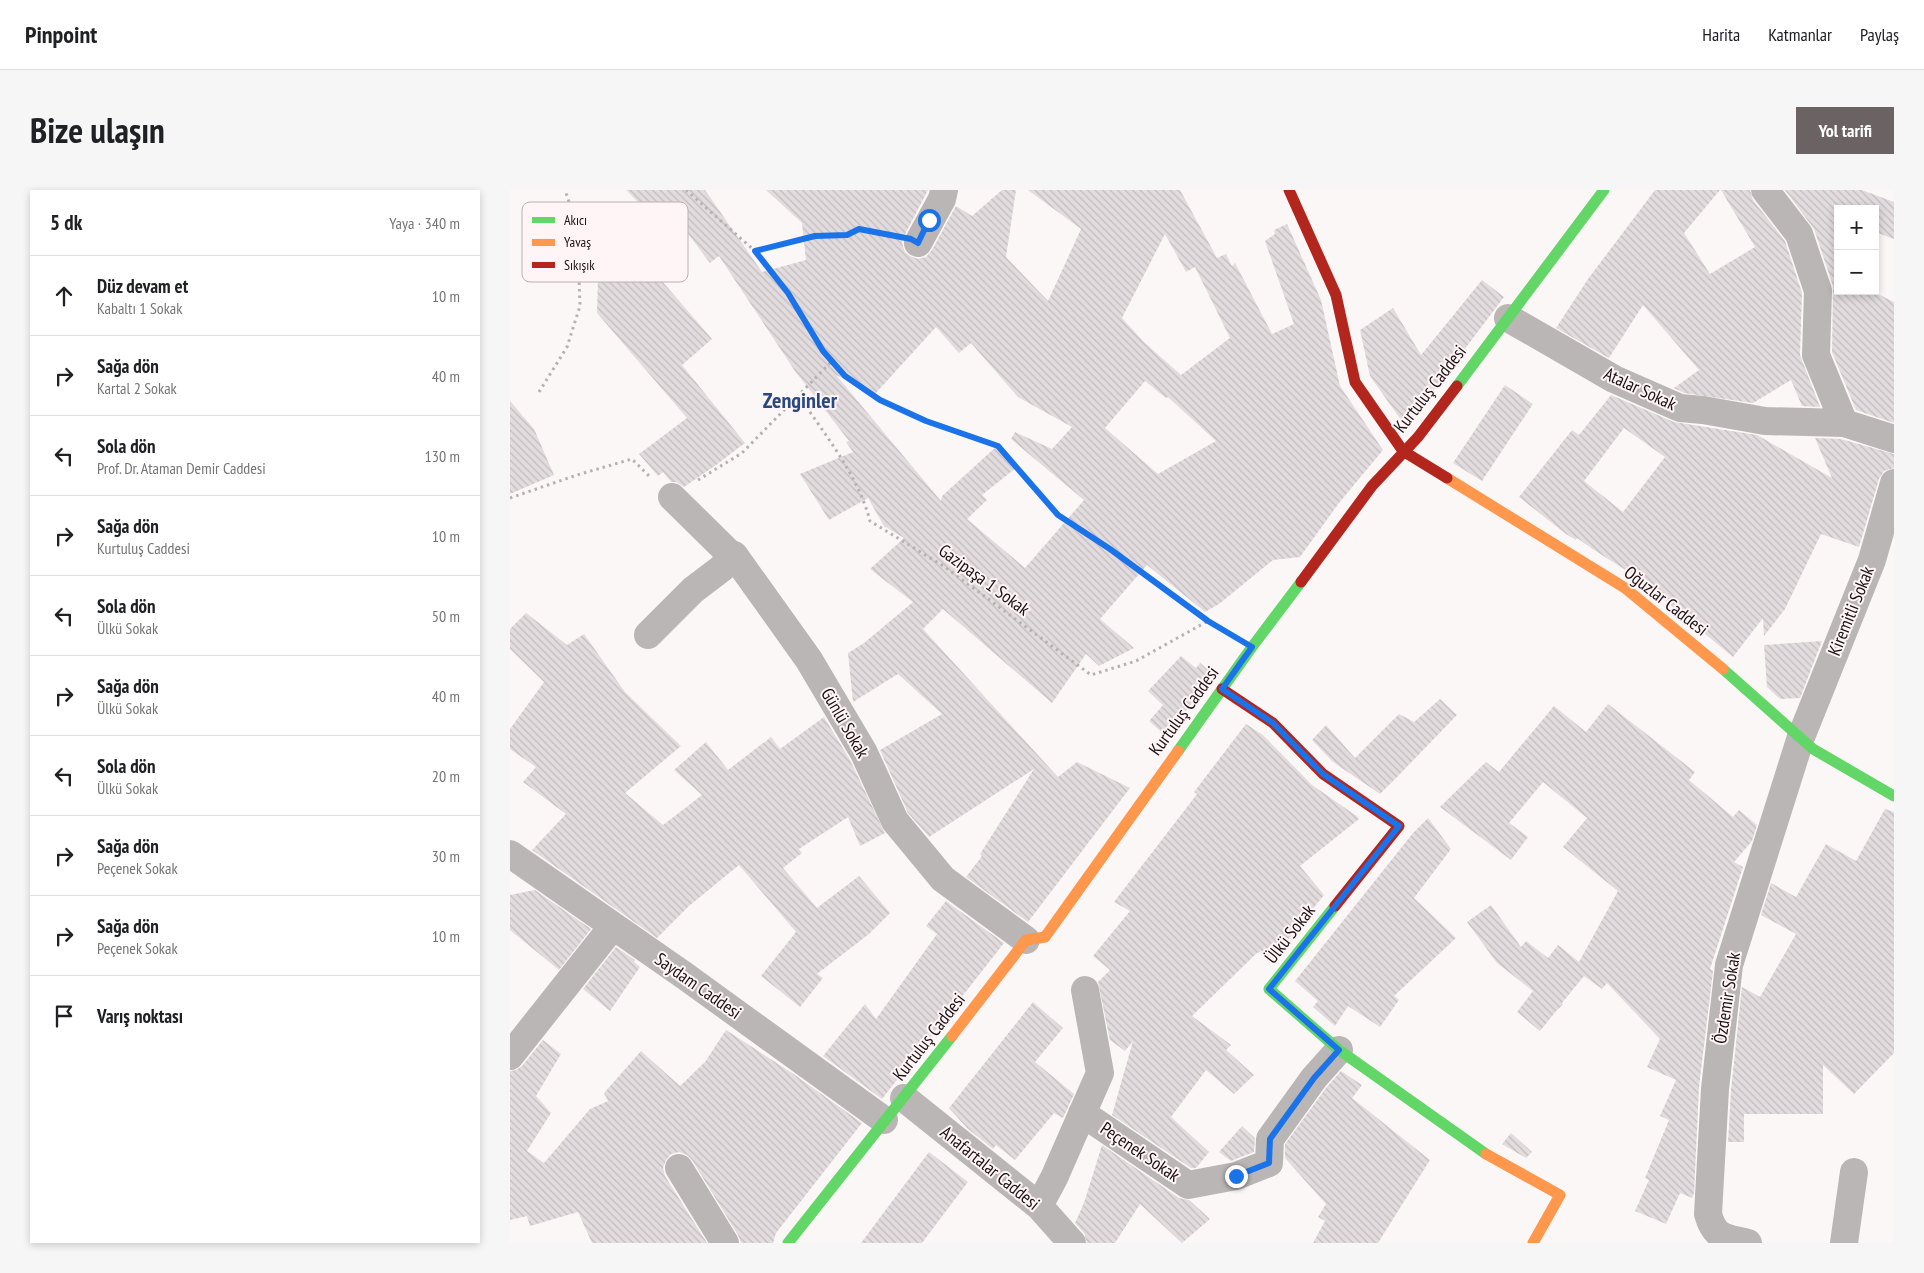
<!DOCTYPE html>
<html lang="tr">
<head>
<meta charset="utf-8">
<style>
	:root { --surface:#fff; --page:#f6f6f6; --text:#202124; --muted:#757577; --line:#e0e0e0; --accent:#6a6263 }
	body { margin:0; font-family:"PT Sans Narrow",sans-serif; background:var(--page); color:var(--text) }
	.controls { position:absolute; right:15px; top:15px; display:grid; overflow:hidden; border-radius:0px; box-shadow:0 2px 8px #0003 }
	.controls button { width:45px; height:45px; display:grid; place-items:center; padding:0; border:0; border-bottom:1px solid var(--line); background:var(--surface); color:var(--text); font:25px sans-serif }
	.stop { position:absolute; width:15px; height:15px; margin:-11px; border:4px solid #1a73e8; border-radius:50%; background:#fff }
	.stop.end { background:#1a73e8; border-color:#fff; box-shadow:0 1px 5px #0008 }
	.list { margin:0; padding:0; list-style:none }
	h2 { display:flex; justify-content:space-between; align-items:center; height:65px; margin:0; padding:0 20px; font-size:21px }
	h2 small { font-size:16px; font-weight:400; color:var(--muted) }
	.list li { display:grid; grid-template-columns:32px 1fr auto; gap:15px; align-items:center; box-sizing:border-box; height:80px; padding:0 20px; border-top:1px solid var(--line) }
	.list b { display:block; font-size:19px; white-space:nowrap }
	.list p { margin:0; font-size:16px; white-space:nowrap; color:var(--muted) }
	.list em { font-size:16px; font-style:normal; color:var(--muted) }
	.icon { flex:none; width:28px; height:28px; fill:none; stroke:currentColor; stroke-width:2; stroke-linecap:round; stroke-linejoin:round }
	.map { position:relative; flex:none; width:1384px; height:1053px; overflow:hidden; border-radius:0px }
	header { display:flex; align-items:center; gap:30px; box-sizing:border-box; height:70px; padding:0 25px; background:var(--surface); border-bottom:1px solid var(--line) }
	header strong { font-size:24px }
	nav { display:flex; gap:28px; margin-inline-start:auto; font-size:18px }
	.intro { display:flex; align-items:center; justify-content:space-between; box-sizing:border-box; height:120px; padding:0 30px }
	h1 { margin:0; font-size:35px }
	.button { padding:12px 22px; border-radius:0px; background:var(--accent); color:#fff; font-size:18px; font-weight:700 }
	main { display:flex; gap:30px; padding:0 30px }
	aside { flex:1; background:var(--surface); border-radius:0px; box-shadow:0 2px 8px #0003 }
	.map>svg:first-child { display:block }
	.building { fill:url(#building-back-hatch); fill-rule:evenodd }
	.lines { fill:none; stroke-linecap:round; stroke-linejoin:round }
	.path { stroke:#b6b2b2; stroke-width:3; stroke-dasharray:2.5 4; stroke-linecap:butt }
	.street { stroke:#bab6b5; stroke-width:28 }
	.fast { stroke:#63d668; stroke-width:11 }
	.slow { stroke:#ff974d; stroke-width:11 }
	.jam { stroke:#b3261e; stroke-width:11 }
	.route { stroke:#1a73e8; stroke-width:6 }
	.labels { text-anchor:middle; stroke-width:4; stroke-linejoin:round; paint-order:stroke }
	.street-label { font-size:18px; fill:#1b1214; stroke:#fff4f6 }
	.district-label { font-size:22px; font-weight:bold; fill:#284980; stroke:#fff4f6 }
	.key { fill:#fff4f6; stroke:#bbb0b2; stroke-width:1 }
	.key-label { font-size:14px; fill:#1b1214 }
</style>
</head>
<body>
<header>
<strong>Pinpoint</strong>
<nav><a>Harita</a><a>Katmanlar</a><a>Paylaş</a></nav>
</header>
<div class="intro"><h1>Bize ulaşın</h1><a class="button">Yol tarifi</a></div>
<main>
<aside>
<h2>5 dk<small>Yaya · 340 m</small></h2>
<ul class="list">
<li><svg class="icon" aria-label="ahead" viewBox="0 0 24 24"><path d="M12 20V5M6 11l6-6 6 6"/></svg><div><b>Düz devam et</b><p>Kabaltı 1 Sokak</p></div><em>10 m</em></li>
<li><svg class="icon" aria-label="right" viewBox="0 0 24 24"><path d="M7 20v-9h11M14 6l5 5-5 5"/></svg><div><b>Sağa dön</b><p>Kartal 2 Sokak</p></div><em>40 m</em></li>
<li><svg class="icon" aria-label="left" viewBox="0 0 24 24"><path d="M17 20v-9H6M10 6l-5 5 5 5"/></svg><div><b>Sola dön</b><p>Prof. Dr. Ataman Demir Caddesi</p></div><em>130 m</em></li>
<li><svg class="icon" aria-label="right" viewBox="0 0 24 24"><path d="M7 20v-9h11M14 6l5 5-5 5"/></svg><div><b>Sağa dön</b><p>Kurtuluş Caddesi</p></div><em>10 m</em></li>
<li><svg class="icon" aria-label="left" viewBox="0 0 24 24"><path d="M17 20v-9H6M10 6l-5 5 5 5"/></svg><div><b>Sola dön</b><p>Ülkü Sokak</p></div><em>50 m</em></li>
<li><svg class="icon" aria-label="right" viewBox="0 0 24 24"><path d="M7 20v-9h11M14 6l5 5-5 5"/></svg><div><b>Sağa dön</b><p>Ülkü Sokak</p></div><em>40 m</em></li>
<li><svg class="icon" aria-label="left" viewBox="0 0 24 24"><path d="M17 20v-9H6M10 6l-5 5 5 5"/></svg><div><b>Sola dön</b><p>Ülkü Sokak</p></div><em>20 m</em></li>
<li><svg class="icon" aria-label="right" viewBox="0 0 24 24"><path d="M7 20v-9h11M14 6l5 5-5 5"/></svg><div><b>Sağa dön</b><p>Peçenek Sokak</p></div><em>30 m</em></li>
<li><svg class="icon" aria-label="right" viewBox="0 0 24 24"><path d="M7 20v-9h11M14 6l5 5-5 5"/></svg><div><b>Sağa dön</b><p>Peçenek Sokak</p></div><em>10 m</em></li>
<li><svg class="icon" aria-label="arrive" viewBox="0 0 24 24"><path d="M6 21V4h12l-3 4 3 4H6"/></svg><div><b>Varış noktası</b></div></li>
</ul>
</aside>
<div class="map">
<svg width="1384" height="1053" viewBox="0 0 1384 1053">
	<defs>
		<pattern id="building-back-hatch" width="6" height="6" patternUnits="userSpaceOnUse" patternTransform="scale(1.25)"><rect width="6" height="6" fill="#e3dcde"/><path d="M-1 5l2 2M0 0l6 6M5-1l2 2" fill="none" stroke="#c2bcbe"/></pattern>
	</defs>
	<rect width="100%" height="100%" fill="#fcf7f7"/>
	<path class="building" d="M 116,0 L 195,0 L 252,82 L 296,70 L 292,33 L 256,0 L 418,0 L 394,46 L 392,53 L 395,62 L 400,66 L 408,69 L 416,67 L 422,60 L 446,16 L 462,26 L 492,0 L 506,0 L 496,67 L 538,111 L 571,39 L 518,0 L 670,0 L 707,68 L 716,64 L 722,76 L 725,73 L 762,144 L 784,134 L 755,51 L 765,44 L 764,40 L 777,34 L 811,110 L 830,196 L 873,260 L 829,313 L 790,367 L 763,370 L 709,414 L 695,422 L 637,375 L 590,429 L 624,458 L 589,476 L 576,464 L 542,513 L 433,419 L 413,439 L 548,587 L 567,572 L 620,598 L 518,732 L 456,687 L 472,666 L 470,664 L 524,579 L 419,647 L 398,623 L 370,560 L 432,524 L 388,484 L 343,512 L 338,463 L 354,453 L 403,412 L 360,379 L 394,348 L 374,336 L 358,308 L 319,330 L 290,284 L 343,262 L 336,252 L 339,251 L 285,181 L 209,66 L 200,73 L 170,33 L 133,69 L 202,149 L 172,175 L 235,253 L 206,275 L 174,297 L 166,292 L 161,292 L 153,282 L 148,286 L 129,264 L 177,228 L 87,123 L 88,88 L 98,79 L 89,42 L 106,37 L 132,16 ZM 655,44 L 676,82 L 685,77 L 720,148 L 671,185 L 634,152 L 612,128 ZM 426,137 L 449,163 L 461,153 L 508,207 L 562,237 L 542,259 L 505,242 L 501,249 L 574,310 L 515,378 L 457,329 L 477,310 L 472,305 L 506,278 L 487,256 L 432,306 L 431,311 L 326,185 L 365,204 ZM 635,191 L 656,208 L 658,207 L 706,251 L 648,284 L 595,238 Z
		M 1145,0 L 1210,0 L 1174,43 L 1200,84 L 1245,57 L 1211,0 L 1240,0 L 1243,10 L 1275,51 L 1292,103 L 1290,165 L 1310,217 L 1292,216 L 1281,190 L 1243,213 L 1174,203 L 1164,198 L 1189,180 L 1133,115 L 1099,168 L 1046,138 L 1078,89 Z
		M 1275,0 L 1352,0 L 1384,12 L 1384,49 L 1368,43 L 1365,47 L 1365,19 L 1328,19 L 1328,99 L 1326,101 L 1362,101 L 1384,112 L 1384,233 L 1346,220 L 1322,162 L 1323,96 L 1304,39 Z
		M 972,90 L 994,107 L 896,237 L 860,186 L 850,140 L 883,118 L 911,165 Z
		M 995,195 L 1023,214 L 972,291 L 943,273 Z
		M 1101,205 L 1164,232 L 1247,245 L 1322,288 L 1305,248 L 1331,249 L 1384,264 L 1384,278 L 1374,281 L 1369,289 L 1349,357 L 1311,344 L 1275,419 L 1254,446 L 1253,428 L 1223,467 L 1125,386 L 1084,360 L 1067,348 L 1066,350 L 1056,344 L 1009,307 L 1062,240 L 1069,245 ZM 1114,238 L 1155,267 L 1113,322 L 1074,291 Z
		M 0,211 L 24,239 L 44,285 L 0,304 Z
		M 16,423 L 57,455 L 74,444 L 115,502 L 171,556 L 115,603 L 153,635 L 192,605 L 164,580 L 196,552 L 218,580 L 261,547 L 270,559 L 314,527 L 340,570 L 375,643 L 350,656 L 338,627 L 289,659 L 292,663 L 273,678 L 307,718 L 349,686 L 380,723 L 359,744 L 307,784 L 313,788 L 290,817 L 251,786 L 286,742 L 229,675 L 179,716 L 147,748 L 22,660 L 56,624 L 13,592 L 26,577 L 0,559 L 0,539 L 34,492 L 0,459 L 0,439 Z
		M 1312,451 L 1290,508 L 1270,509 L 1257,497 L 1254,455 Z
		M 671,466 L 686,478 L 690,473 L 703,484 L 657,547 L 639,531 L 653,515 L 638,501 Z
		M 930,509 L 947,525 L 888,586 L 887,585 L 888,586 L 870,604 L 823,572 L 802,550 L 816,535 L 845,568 L 889,524 L 904,532 Z
		M 1098,514 L 1185,582 L 1179,590 L 1223,627 L 1229,620 L 1247,635 L 1242,651 L 1224,672 L 1233,677 L 1200,779 L 1203,781 L 1189,897 L 1184,1003 L 1182,1008 L 1170,1003 L 1156,1034 L 1125,1021 L 1139,990 L 1135,988 L 1159,930 L 1150,926 L 1166,890 L 1137,877 L 1150,849 L 1097,793 L 1092,799 L 1074,786 L 1052,813 L 1053,815 L 1047,820 L 1030,841 L 1007,822 L 1023,801 L 987,773 L 957,732 L 981,715 L 1011,757 L 1016,751 L 1038,768 L 1048,755 L 1069,772 L 1108,701 L 1053,657 L 1077,628 L 1033,592 L 999,633 L 1018,647 L 1001,670 L 930,617 L 976,572 L 989,582 L 1044,516 L 1076,542 Z
		M 736,534 L 753,545 L 802,595 L 848,627 L 849,629 L 790,676 L 814,705 L 762,770 L 751,761 L 749,763 L 748,762 L 682,826 L 721,855 L 716,860 L 744,885 L 724,904 L 696,880 L 661,927 L 699,962 L 686,978 L 681,978 L 602,925 L 623,851 L 615,861 L 600,850 L 588,792 L 600,780 L 583,766 L 620,721 L 604,712 L 687,604 L 684,602 Z
		M 1375,619 L 1384,622 L 1384,863 L 1344,904 L 1313,875 L 1313,924 L 1234,924 L 1234,952 L 1218,952 L 1221,900 L 1232,797 L 1250,807 L 1286,744 L 1251,725 L 1261,693 L 1286,707 L 1316,654 L 1346,671 Z
		M 918,628 L 941,659 L 904,708 L 946,748 L 884,806 L 889,810 L 870,837 L 838,816 L 825,836 L 803,817 L 808,811 L 785,791 L 903,643 Z
		M 25,700 L 81,739 L 49,780 L 0,740 L 0,705 Z
		M 436,711 L 494,753 L 372,909 L 313,866 L 355,814 L 366,829 L 427,744 L 416,736 Z
		M 106,757 L 125,770 L 124,772 L 130,777 L 100,821 L 73,799 Z
		M 523,812 L 553,838 L 525,872 L 564,904 L 553,928 L 544,923 L 505,970 L 486,955 L 483,959 L 457,938 L 439,918 Z
		M 216,840 L 282,883 L 352,933 L 266,1043 L 263,1053 L 231,1053 L 228,1045 L 182,970 L 177,965 L 169,962 L 161,964 L 156,970 L 153,978 L 155,986 L 197,1053 L 82,1053 L 68,1022 L 20,1036 L 17,1026 L 0,1030 L 0,881 L 6,880 L 12,876 L 33,850 L 51,864 L 26,906 L 41,923 L 17,961 L 34,973 L 80,919 L 98,911 L 94,903 L 131,861 L 170,896 L 195,872 Z
		M 831,881 L 852,895 L 842,908 L 920,970 L 868,1053 L 803,1053 L 815,1031 L 808,1027 L 816,1014 L 775,968 L 775,954 L 816,898 Z
		M 732,936 L 745,948 L 744,962 L 721,971 L 709,962 Z
		M 1001,943 L 1022,962 L 1016,968 L 992,954 Z
		M 592,955 L 669,1008 L 679,1010 L 700,1029 L 672,1053 L 630,1014 L 605,1053 L 577,1053 L 574,1043 L 565,1033 L 574,1013 Z
		M 419,962 L 458,992 L 412,1053 L 351,1053 Z"/>
	<g class="lines">
		<path class="path" d="M 176,0 L 245,61 L 277,103 L 313,161 L 335,186 L 370,210 L 416,231 L 487,256 L 548,325 L 600,359 L 698,431 L 716,442
			M 245,61 L 305,46 L 337,45 L 349,39 L 381,45
			M 29,202 L 57,157 L 70,116 L 67,35 L 55,0
			M 289,206 C 315,245 348,285 360,331 L 435,377 L 581,485 L 626,471 L 698,431
			M 188,290 L 232,263 L 322,171
			M 0,308 L 67,285 L 122,269 L 141,288"/>
		<path class="street" d="M 1255,0 L 1289,44 L 1308,101 L 1306,165 L 1334,233
			M 408,53 L 432,9 L 434,0
			M 998,128 L 1104,189 L 1170,218 L 1193,220 L 1255,231 L 1334,233 L 1384,249
			M 162,307 L 221,365 L 224,365 L 299,470 L 354,563 L 385,631 L 433,689 L 516,750
			M 138,445 L 183,400 L 212,378 L 221,365
			M 0,664 L 175,786 L 374,930
			M 0,866 L 103,736
			M 394,908 L 529,1016 L 562,1053
			M 572,923 L 678,995 L 726,986 L 759,973 L 760,949 L 804,888 L 829,860
			M 169,978 L 215,1053
			M 529,1016 L 544,988 L 590,883 L 575,800
			M 1238,1053 C 1215,1047 1205,1049 1198,1024 L 1205,899 L 1219,775 L 1291,547 L 1362,370 L 1384,293
			M 1334,1053 L 1344,982"/>
		<path class="fast" d="M 947,196 L 1094,0
			M 1213,479 L 1303,559 L 1384,606
			M 668,561 L 742,457 L 791,392
			M 825,716 L 759,799 L 829,860 L 976,964
			M 278,1053 L 442,846"/>
		<path class="slow" d="M 937,288 L 1115,398 L 1213,479
			M 442,846 L 516,750 L 535,747 L 668,561
			M 976,964 L 1050,1005 L 1023,1053"/>
		<path class="jam" d="M 779,0 L 826,105 L 845,192 L 893,261 L 937,288
			M 791,392 L 862,296 L 908,247 L 947,196
			M 712,499 L 763,533 L 813,584 L 889,636 L 825,716"/>
	</g>
	<g class="lines">
		<path class="route" d="M 419,30 L 408,53 L 401,49 L 349,39 L 337,45 L 305,46 L 245,61 L 278,103 L 313,161 L 335,186 L 370,210 L 416,231 L 488,256 L 548,325 L 600,359 L 698,431 L 742,457 L 712,499 L 763,533 L 813,584 L 889,636 L 759,799 L 829,860 L 804,888 L 760,949 L 759,973 L 726,986"/>
	</g>
	<g class="labels">
		<g class="street-label">
			<text transform="translate(920 199) rotate(-52)" y="6">Kurtuluş Caddesi</text>
			<text transform="translate(1130 199) rotate(25)" y="6">Atalar Sokak</text>
			<text transform="translate(474 390) rotate(36)" y="6">Gazipaşa 1 Sokak</text>
			<text transform="translate(1156 411) rotate(38)" y="6">Oğuzlar Caddesi</text>
			<text transform="translate(1341 421) rotate(-68)" y="6">Kiremitli Sokak</text>
			<text transform="translate(674 521) rotate(-54)" y="6">Kurtuluş Caddesi</text>
			<text transform="translate(335 533) rotate(60)" y="6">Günlü Sokak</text>
			<text transform="translate(780 744) rotate(-52)" y="6">Ülkü Sokak</text>
			<text transform="translate(188 796) rotate(35)" y="6">Saydam Caddesi</text>
			<text transform="translate(1217 808) rotate(-81)" y="6">Özdemir Sokak</text>
			<text transform="translate(419 847) rotate(-52)" y="6">Kurtuluş Caddesi</text>
			<text transform="translate(630 962) rotate(34)" y="6">Peçenek Sokak</text>
			<text transform="translate(480 978) rotate(39)" y="6">Anafartalar Caddesi</text>
		</g>
		<g class="district-label">
			<text x="290" y="218">Zenginler</text>
		</g>
	</g>
	<rect x="12" y="12" width="166" height="80" rx="8" class="key"/>
	<rect x="22" y="27" width="23" height="6" fill="#63d668"/>
	<rect x="22" y="49" width="23" height="7" fill="#ff974d"/>
	<rect x="22" y="72" width="23" height="6" fill="#b3261e"/>
	<g class="key-label">
		<text x="54" y="35">Akıcı</text>
		<text x="54" y="57">Yavaş</text>
		<text x="54" y="80">Sıkışık</text>
	</g>
</svg>
<div class="controls">
<button>+</button>
<button>−</button>
</div>
<div class="stop" style="left:419px;top:30px"></div>
<div class="stop end" style="left:726px;top:986px"></div>
</div>
</main>
</body>
</html>
